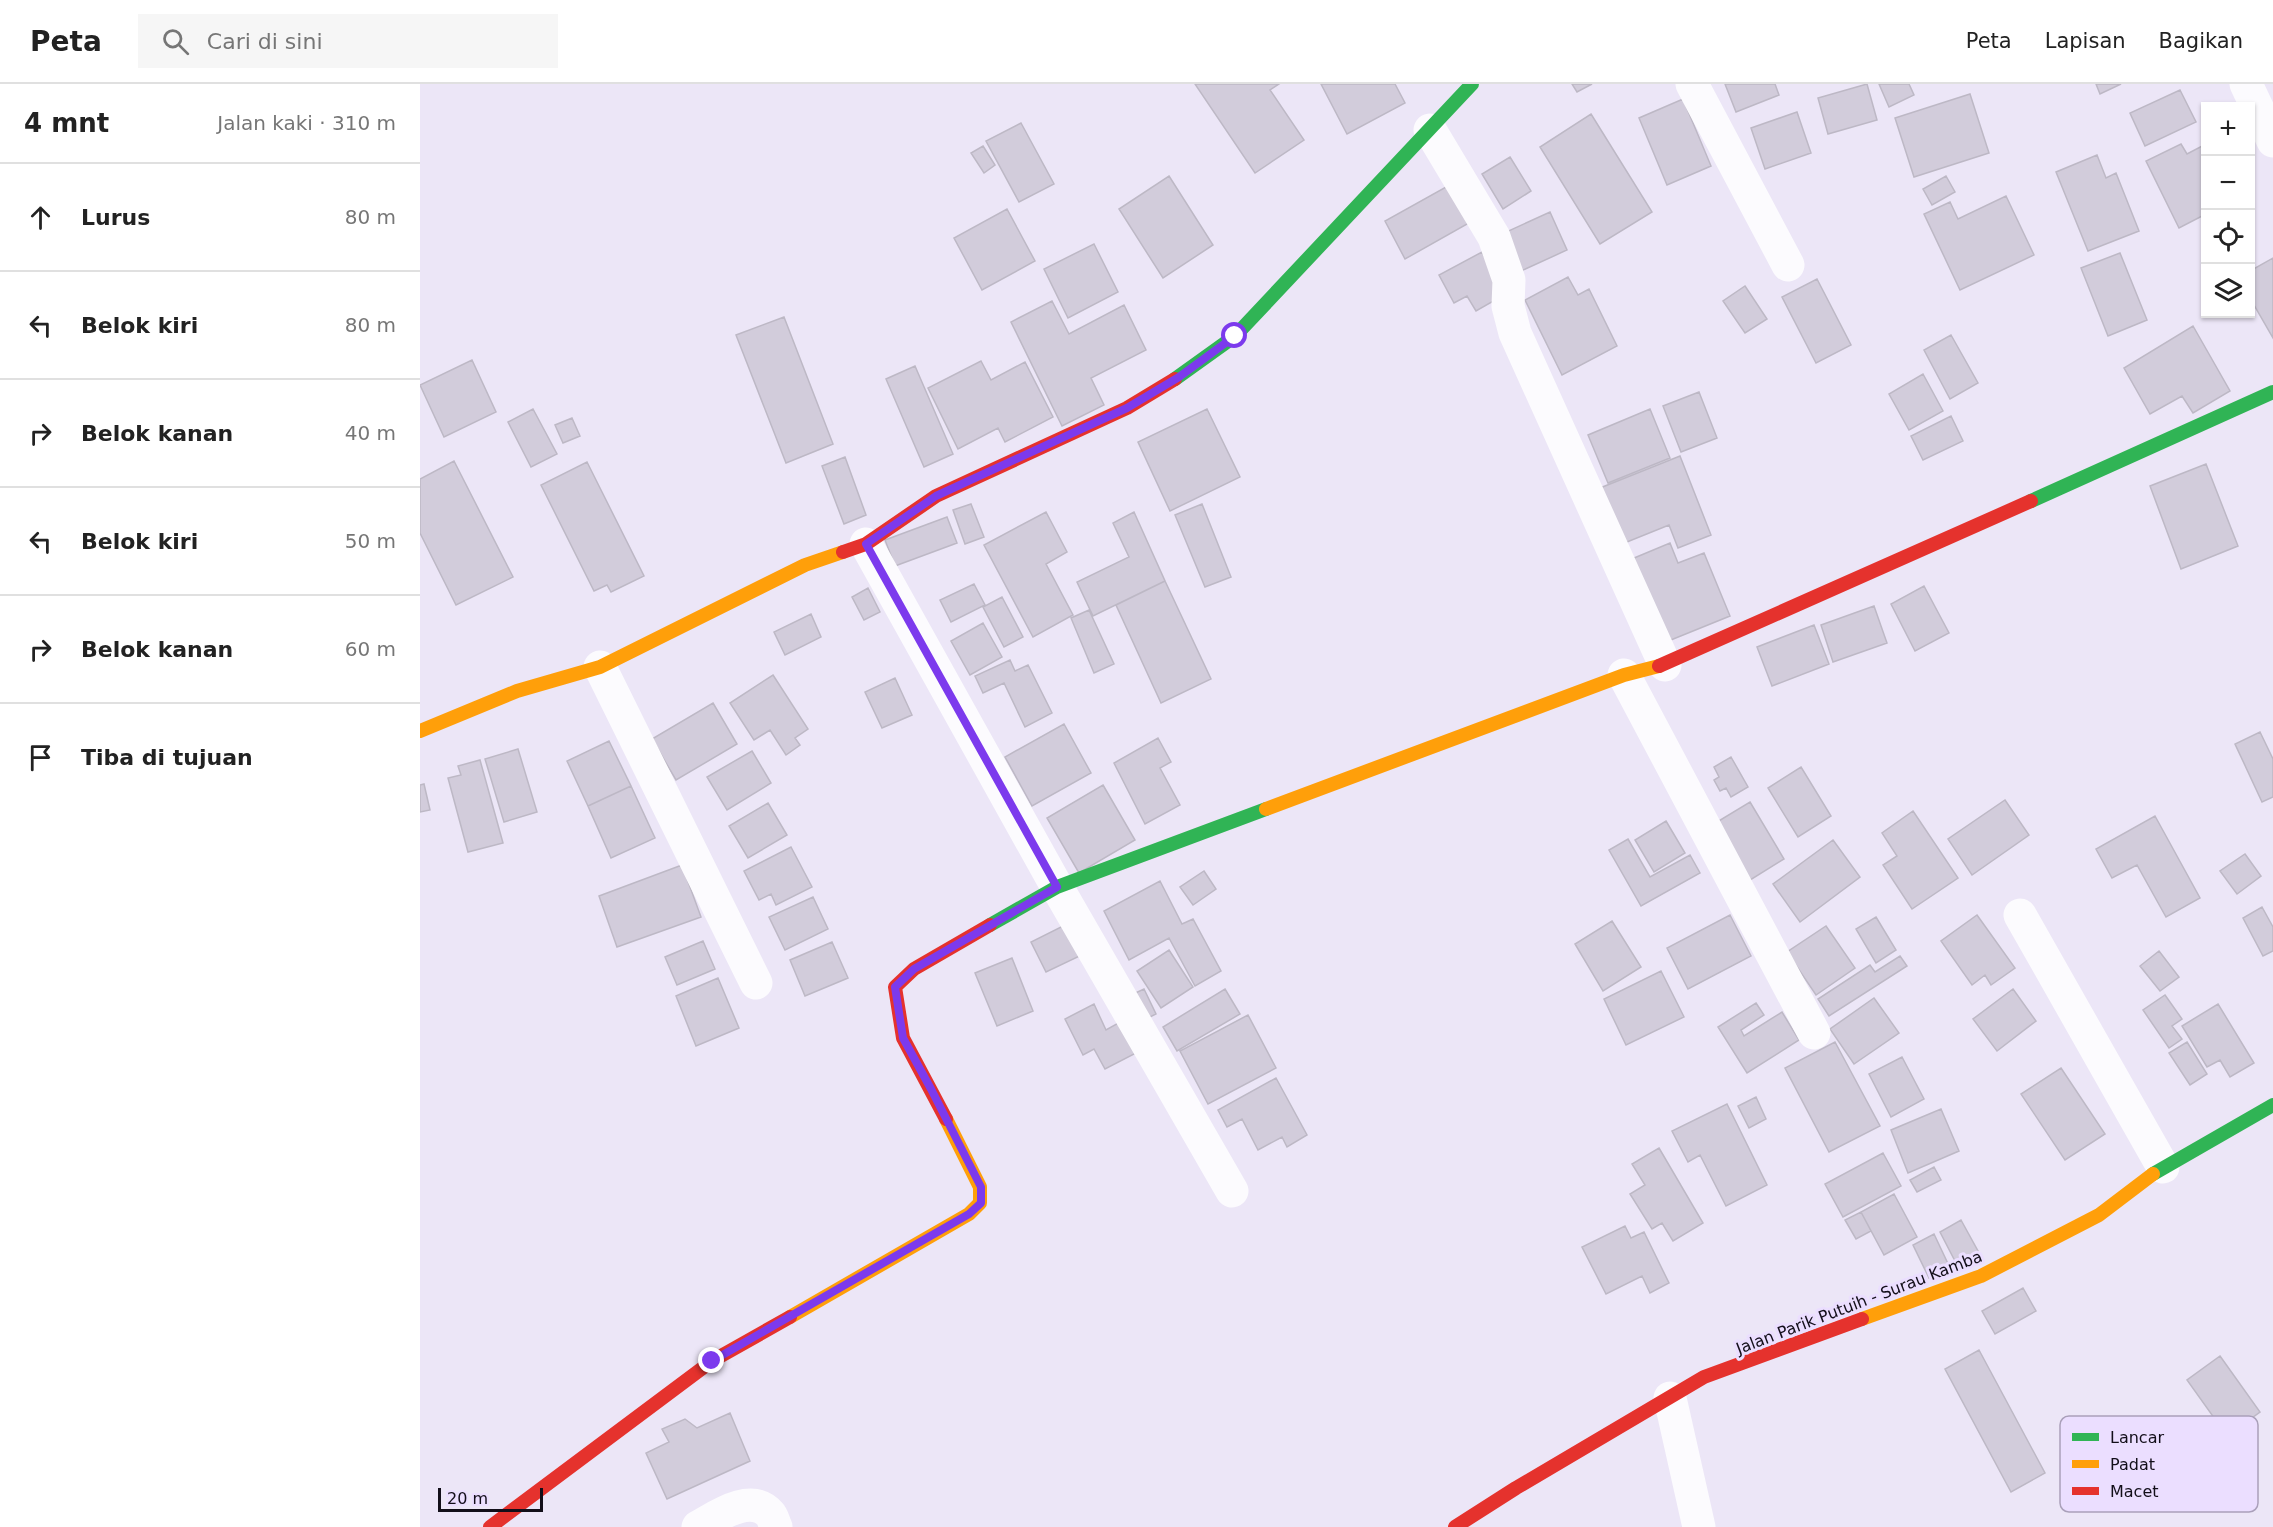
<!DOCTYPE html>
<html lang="id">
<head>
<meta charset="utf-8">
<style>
	:root { --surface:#fff; --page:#f6f6f6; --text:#222; --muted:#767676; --line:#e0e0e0 }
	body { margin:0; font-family:"DejaVu Sans",sans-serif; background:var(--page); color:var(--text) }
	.controls { position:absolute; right:18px; top:18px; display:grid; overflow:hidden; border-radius:0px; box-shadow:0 2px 4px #0004 }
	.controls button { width:54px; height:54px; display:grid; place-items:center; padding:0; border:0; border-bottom:2px solid var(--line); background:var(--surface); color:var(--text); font:30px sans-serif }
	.scale { position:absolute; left:18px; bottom:15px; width:105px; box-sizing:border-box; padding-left:6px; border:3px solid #120e19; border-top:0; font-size:16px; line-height:21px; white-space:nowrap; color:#120e19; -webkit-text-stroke:4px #ebdeff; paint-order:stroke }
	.stop { position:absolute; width:18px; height:18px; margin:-14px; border:4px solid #7c3aed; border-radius:50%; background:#fff }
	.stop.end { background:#7c3aed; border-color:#fff; box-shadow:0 2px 6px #0008 }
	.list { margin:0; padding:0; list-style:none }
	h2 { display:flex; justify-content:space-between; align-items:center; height:78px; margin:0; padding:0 24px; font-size:26px }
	h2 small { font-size:20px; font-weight:400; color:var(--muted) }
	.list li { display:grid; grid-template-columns:39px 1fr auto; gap:18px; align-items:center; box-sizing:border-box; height:108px; padding:0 24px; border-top:2px solid var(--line) }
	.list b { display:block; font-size:22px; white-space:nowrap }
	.list em { font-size:20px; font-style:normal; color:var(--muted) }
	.icon { flex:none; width:33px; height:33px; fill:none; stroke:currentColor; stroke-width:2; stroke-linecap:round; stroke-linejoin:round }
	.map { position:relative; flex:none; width:1853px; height:1443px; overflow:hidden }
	header { display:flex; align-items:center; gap:36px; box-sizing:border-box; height:84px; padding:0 30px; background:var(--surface); border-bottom:2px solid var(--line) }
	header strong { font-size:28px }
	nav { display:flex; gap:33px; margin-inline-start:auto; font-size:21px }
	.search { width:420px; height:54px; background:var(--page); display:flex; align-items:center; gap:15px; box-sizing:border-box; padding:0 21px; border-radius:0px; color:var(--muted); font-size:22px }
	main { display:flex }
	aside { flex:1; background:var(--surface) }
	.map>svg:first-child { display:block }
	.building { fill:#d2ccdb; stroke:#bdb8c5; stroke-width:1.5 }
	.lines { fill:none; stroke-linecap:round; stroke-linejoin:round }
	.street { stroke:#fcfbfe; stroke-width:33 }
	.fast { stroke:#30b455; stroke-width:14 }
	.slow { stroke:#ff9f0a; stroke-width:14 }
	.jam { stroke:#e5322d; stroke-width:14 }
	.route { stroke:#7c3aed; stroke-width:8 }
	.labels { text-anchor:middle; stroke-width:6; stroke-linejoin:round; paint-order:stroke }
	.street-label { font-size:16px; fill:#120e19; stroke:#ebdeff }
	.key { fill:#ebdeff; stroke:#aaa0ba; stroke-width:1.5 }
	.key-label { font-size:16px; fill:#120e19 }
</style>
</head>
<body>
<header>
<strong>Peta</strong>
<div class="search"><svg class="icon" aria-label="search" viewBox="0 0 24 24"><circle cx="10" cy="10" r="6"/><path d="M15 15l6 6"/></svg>Cari di sini</div>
<nav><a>Peta</a><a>Lapisan</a><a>Bagikan</a></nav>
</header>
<main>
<aside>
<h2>4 mnt<small>Jalan kaki · 310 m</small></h2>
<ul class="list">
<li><svg class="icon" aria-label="ahead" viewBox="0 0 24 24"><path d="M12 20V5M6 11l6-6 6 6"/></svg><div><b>Lurus</b></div><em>80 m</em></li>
<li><svg class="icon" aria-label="left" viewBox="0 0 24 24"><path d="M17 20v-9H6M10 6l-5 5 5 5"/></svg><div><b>Belok kiri</b></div><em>80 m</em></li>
<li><svg class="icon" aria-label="right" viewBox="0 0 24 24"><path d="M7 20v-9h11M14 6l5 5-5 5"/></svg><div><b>Belok kanan</b></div><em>40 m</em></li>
<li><svg class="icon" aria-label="left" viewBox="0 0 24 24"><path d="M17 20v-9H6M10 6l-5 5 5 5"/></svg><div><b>Belok kiri</b></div><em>50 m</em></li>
<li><svg class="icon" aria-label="right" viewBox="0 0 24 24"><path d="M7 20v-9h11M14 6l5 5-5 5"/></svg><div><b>Belok kanan</b></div><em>60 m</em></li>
<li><svg class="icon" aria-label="arrive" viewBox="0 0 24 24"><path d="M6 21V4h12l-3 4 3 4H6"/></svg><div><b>Tiba di tujuan</b></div></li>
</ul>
</aside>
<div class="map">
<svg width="1853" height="1443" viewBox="0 0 1853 1443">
	<rect width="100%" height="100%" fill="#ece6f7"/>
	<path class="building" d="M 775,0 L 859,0 L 850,6 L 884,56 L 835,89 Z
		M 901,0 L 975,0 L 985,19 L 927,50 Z
		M 1152,0 L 1172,0 L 1157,8 Z
		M 1305,0 L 1355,0 L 1359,11 L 1316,28 Z
		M 1447,0 L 1457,36 L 1408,50 L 1398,14 Z
		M 1459,0 L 1489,0 L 1494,11 L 1469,23 Z
		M 1676,0 L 1701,0 L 1680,10 Z
		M 1760,6 L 1776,38 L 1725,62 L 1710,29 Z
		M 1550,10 L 1569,69 L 1494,93 L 1475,34 Z
		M 1263,15 L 1291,82 L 1247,101 L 1219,34 Z
		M 1377,28 L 1391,69 L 1345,85 L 1331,44 Z
		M 1171,30 L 1232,128 L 1180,160 L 1120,63 Z
		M 601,39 L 634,100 L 599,118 L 566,57 Z
		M 1761,60 L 1767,70 L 1786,60 L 1786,130 L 1759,144 L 1726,77 Z
		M 563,62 L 575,81 L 564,89 L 551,69 Z
		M 1677,71 L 1686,94 L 1696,89 L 1719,147 L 1668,167 L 1636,88 Z
		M 1090,73 L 1111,107 L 1083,125 L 1062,90 Z
		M 749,92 L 793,161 L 743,194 L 699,125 Z
		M 1526,92 L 1535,108 L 1512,121 L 1503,105 Z
		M 1035,98 L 1056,135 L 985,175 L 965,137 Z
		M 1586,112 L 1614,171 L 1540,206 L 1504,130 L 1530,118 L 1538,135 Z
		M 587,125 L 615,177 L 562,206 L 534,154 Z
		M 1130,128 L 1147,166 L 1101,187 L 1084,149 Z
		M 674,160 L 698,208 L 648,234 L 624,185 Z
		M 1062,168 L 1084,211 L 1056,227 L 1047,212 L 1034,219 L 1019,191 Z
		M 1700,169 L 1727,236 L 1688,252 L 1661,184 Z
		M 1853,174 L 1853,254 L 1830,214 L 1830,187 Z
		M 1148,193 L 1158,211 L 1169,205 L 1197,262 L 1142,291 L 1105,216 Z
		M 1397,195 L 1431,261 L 1396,279 L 1362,213 Z
		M 1325,202 L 1347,235 L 1325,249 L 1303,217 Z
		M 632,217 L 649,250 L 704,221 L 726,266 L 671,294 L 684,321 L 642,342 L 591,238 Z
		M 364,233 L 413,360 L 366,379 L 316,251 Z
		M 1773,242 L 1810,307 L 1773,329 L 1762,312 L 1730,330 L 1704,284 Z
		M 1531,251 L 1558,299 L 1530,315 L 1504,266 Z
		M 52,276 L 76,328 L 24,353 L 0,301 Z
		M 561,277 L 571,296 L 605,278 L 633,333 L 585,358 L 578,344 L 538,365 L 508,304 Z
		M 495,282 L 533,370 L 504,383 L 466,295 Z
		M 1503,290 L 1523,327 L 1489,346 L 1469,310 Z
		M 1279,308 L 1297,354 L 1261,368 L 1243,322 Z
		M 113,325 L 137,370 L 111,383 L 88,338 Z
		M 787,325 L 820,393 L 750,427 L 718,358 Z
		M 1230,325 L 1250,374 L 1188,399 L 1168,351 Z
		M 1531,332 L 1543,357 L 1503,376 L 1491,352 Z
		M 152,334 L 160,352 L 143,359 L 135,341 Z
		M 1260,372 L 1291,451 L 1258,464 L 1249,441 L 1202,460 L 1180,404 Z
		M 425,373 L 446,431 L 424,440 L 402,382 Z
		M 34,377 L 93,493 L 36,521 L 0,449 L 0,395 Z
		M 167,378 L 224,492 L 191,508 L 187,501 L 174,507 L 121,401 Z
		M 1786,380 L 1818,462 L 1761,485 L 1730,402 Z
		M 551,420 L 564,453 L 545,460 L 533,426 Z
		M 782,420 L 811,493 L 785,503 L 755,431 Z
		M 626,428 L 647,468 L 626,480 L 653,531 L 613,553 L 564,461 Z
		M 714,428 L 745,497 L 673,532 L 657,498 L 709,473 L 693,439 Z
		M 527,433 L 537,459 L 475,482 L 465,456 Z
		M 1250,459 L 1258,479 L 1284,469 L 1310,532 L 1241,560 L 1207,477 Z
		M 745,497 L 791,595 L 741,619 L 696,521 Z
		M 554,500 L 565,521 L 531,538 L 520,516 Z
		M 1504,502 L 1529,549 L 1495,567 L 1471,520 Z
		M 448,504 L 460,528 L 444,536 L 432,513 Z
		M 582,513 L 603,553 L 584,563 L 563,523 Z
		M 1454,522 L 1467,559 L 1413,578 L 1401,541 Z
		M 669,526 L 694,580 L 674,589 L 651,534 Z
		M 391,530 L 401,553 L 365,571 L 354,548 Z
		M 563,539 L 582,573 L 550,591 L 531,557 Z
		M 1394,541 L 1409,580 L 1352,602 L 1337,563 Z
		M 590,576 L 595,587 L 608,581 L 632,629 L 605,643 L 584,599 L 563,609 L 555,592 Z
		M 353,591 L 388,645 L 375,654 L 380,661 L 366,671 L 350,646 L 334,656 L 310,619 Z
		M 475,594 L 492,631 L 462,644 L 445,608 Z
		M 293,619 L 317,660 L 256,696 L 232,655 Z
		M 644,640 L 671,689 L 612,722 L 585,673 Z
		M 1840,648 L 1853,675 L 1853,713 L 1842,718 L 1815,660 Z
		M 738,654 L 751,678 L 740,684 L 760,721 L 725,740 L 694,679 Z
		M 189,657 L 211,702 L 168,722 L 147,677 Z
		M 98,665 L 117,728 L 84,738 L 65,675 Z
		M 332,667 L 351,699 L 307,726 L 287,693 Z
		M 1311,673 L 1328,703 L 1311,713 L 1306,704 L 1300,707 L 1294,696 L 1299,693 L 1294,683 Z
		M 60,676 L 83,759 L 48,768 L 28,694 L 41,691 L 38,682 Z
		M 1381,683 L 1411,732 L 1378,753 L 1348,704 Z
		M 4,700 L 10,726 L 0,728 L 0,701 Z
		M 683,701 L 715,756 L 659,789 L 627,734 Z
		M 211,702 L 235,754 L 191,774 L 168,722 Z
		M 1585,716 L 1609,751 L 1552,791 L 1528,755 Z
		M 1330,718 L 1364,775 L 1327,798 L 1292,741 Z
		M 348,719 L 367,751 L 328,774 L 309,742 Z
		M 1493,727 L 1538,794 L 1492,825 L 1463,781 L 1477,772 L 1462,749 Z
		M 1735,732 L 1780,814 L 1746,833 L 1717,781 L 1692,794 L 1676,765 Z
		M 1246,737 L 1265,769 L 1234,788 L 1215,756 Z
		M 1208,755 L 1230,793 L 1270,771 L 1280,789 L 1221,822 L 1189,766 Z
		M 1413,756 L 1440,793 L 1380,838 L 1353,800 Z
		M 371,763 L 392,803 L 356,821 L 351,810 L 339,816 L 324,787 Z
		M 1825,770 L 1841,792 L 1817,810 L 1800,787 Z
		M 262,781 L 281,833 L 197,863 L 179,812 Z
		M 784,787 L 796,805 L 773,821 L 760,803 Z
		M 740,797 L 762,840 L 773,835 L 801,887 L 775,902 L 749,854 L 709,876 L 684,827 Z
		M 393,813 L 408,845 L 365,866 L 349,833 Z
		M 1842,823 L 1853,843 L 1853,867 L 1843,872 L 1823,834 Z
		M 1310,831 L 1331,872 L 1268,905 L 1247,864 Z
		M 1557,831 L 1595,884 L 1571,901 L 1565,891 L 1552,901 L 1521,857 Z
		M 1456,833 L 1476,866 L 1456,879 L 1436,845 Z
		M 1192,837 L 1221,883 L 1183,907 L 1155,860 Z
		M 651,838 L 666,869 L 626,888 L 611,858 Z
		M 1406,842 L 1435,884 L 1396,911 L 1367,868 Z
		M 283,857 L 295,885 L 257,901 L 245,873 Z
		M 412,858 L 428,894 L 385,912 L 370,876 Z
		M 749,866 L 773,903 L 741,924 L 717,887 Z
		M 1739,867 L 1759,893 L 1740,907 L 1720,882 Z
		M 1480,872 L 1487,882 L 1409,932 L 1398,915 L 1450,881 L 1455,888 Z
		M 592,874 L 613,927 L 577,942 L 555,889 Z
		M 1241,887 L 1264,933 L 1206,961 L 1184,915 Z
		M 298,894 L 319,944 L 276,962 L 256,912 Z
		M 724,905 L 736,930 L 726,935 L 713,910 Z
		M 805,905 L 820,930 L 757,967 L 743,943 Z
		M 1593,905 L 1616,937 L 1577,967 L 1553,935 Z
		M 1745,911 L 1762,935 L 1752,942 L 1762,955 L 1749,964 L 1723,926 Z
		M 1454,914 L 1479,949 L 1434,980 L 1410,945 Z
		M 1336,919 L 1344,931 L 1321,946 L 1324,952 L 1362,928 L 1379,956 L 1327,989 L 1298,943 Z
		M 674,920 L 686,946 L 702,937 L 718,968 L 685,985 L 674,965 L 663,971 L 645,935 Z
		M 1798,920 L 1834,979 L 1810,993 L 1800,976 L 1787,983 L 1762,942 Z
		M 828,931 L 856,984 L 788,1020 L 760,967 Z
		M 1415,958 L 1460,1042 L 1409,1068 L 1365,984 Z
		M 1767,958 L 1787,990 L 1770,1001 L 1749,969 Z
		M 1482,973 L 1504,1015 L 1471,1033 L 1449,990 Z
		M 1641,984 L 1685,1050 L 1645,1076 L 1601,1010 Z
		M 856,994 L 887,1051 L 867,1063 L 862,1053 L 838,1066 L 822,1035 L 807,1043 L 798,1026 Z
		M 1336,1013 L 1346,1035 L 1329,1044 L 1318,1022 Z
		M 1307,1020 L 1347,1101 L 1306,1122 L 1280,1071 L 1268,1078 L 1252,1047 Z
		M 1521,1025 L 1539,1067 L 1488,1089 L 1471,1046 Z
		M 1239,1064 L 1283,1139 L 1253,1157 L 1242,1139 L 1232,1145 L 1210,1110 L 1225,1101 L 1212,1080 Z
		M 1463,1069 L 1481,1102 L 1423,1133 L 1405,1100 Z
		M 1514,1083 L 1521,1096 L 1497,1108 L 1490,1096 Z
		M 1474,1110 L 1497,1153 L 1464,1171 L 1441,1128 Z
		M 1441,1128 L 1451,1147 L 1436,1155 L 1425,1136 Z
		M 1541,1136 L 1558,1167 L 1536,1179 L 1520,1148 Z
		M 1205,1142 L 1211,1154 L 1224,1148 L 1249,1199 L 1230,1209 L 1222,1192 L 1186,1210 L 1162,1163 Z
		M 1514,1150 L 1530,1184 L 1509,1194 L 1493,1161 Z
		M 1603,1204 L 1616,1227 L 1575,1250 L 1562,1227 Z
		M 1559,1266 L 1625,1389 L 1591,1408 L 1525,1285 Z
		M 1800,1272 L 1840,1328 L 1807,1352 L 1767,1296 Z
		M 310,1329 L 330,1377 L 247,1415 L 226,1369 L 249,1358 L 242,1345 L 265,1335 L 277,1344 Z"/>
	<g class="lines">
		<path class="street" d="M 1272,0 L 1368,181
			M 1826,0 L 1853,57
			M 1010,46 L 1074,153 L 1089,196 L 1088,222 L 1095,249 L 1245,581
			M 446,460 L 637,803 L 812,1107
			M 180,583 L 336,899
			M 1204,591 L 1394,949
			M 1600,831 L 1743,1083
			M 1250,1314 L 1279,1443
			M 278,1443 C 296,1433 331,1408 350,1430 C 353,1433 354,1439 356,1443"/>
		<path class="fast" d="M 755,295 L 815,252 L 1052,0
			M 1611,417 L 1853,308
			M 570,841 L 637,803 L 846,725
			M 1733,1090 L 1853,1021"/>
		<path class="slow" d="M 0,647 L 97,607 L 180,583 L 385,481 L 423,468
			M 846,725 L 1204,591 L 1239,582
			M 370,1233 L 549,1130 L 560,1119 L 560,1103 L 526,1035
			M 1442,1235 L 1561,1192 L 1679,1131 L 1733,1090"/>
		<path class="jam" d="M 423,468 L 446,460 L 516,412 L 707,324 L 755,295
			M 1239,582 L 1611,417
			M 526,1035 L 483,954 L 475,903 L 494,885 L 570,841
			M 70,1443 L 292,1277 L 370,1233
			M 1035,1443 L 1096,1404 L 1284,1293 L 1442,1235"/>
	</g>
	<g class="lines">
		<path class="route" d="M 292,1277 L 549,1130 L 561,1119 L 561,1103 L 511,1005 L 483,954 L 475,903 L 494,885 L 637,803 L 446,460 L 516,412 L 707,324 L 759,293 L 815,252"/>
	</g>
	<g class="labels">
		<g class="street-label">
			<text transform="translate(1439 1218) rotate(-21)" y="6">Jalan Parik Putuih - Surau Kamba</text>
		</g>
	</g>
	<rect x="1640" y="1332" width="198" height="96" rx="9" class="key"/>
	<rect x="1652" y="1349" width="27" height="8" fill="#30b455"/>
	<rect x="1652" y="1376" width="27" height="8" fill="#ff9f0a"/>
	<rect x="1652" y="1403" width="27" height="8" fill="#e5322d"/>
	<g class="key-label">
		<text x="1690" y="1359">Lancar</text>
		<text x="1690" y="1386">Padat</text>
		<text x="1690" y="1413">Macet</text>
	</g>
</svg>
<div class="controls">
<button>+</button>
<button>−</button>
<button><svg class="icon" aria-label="locate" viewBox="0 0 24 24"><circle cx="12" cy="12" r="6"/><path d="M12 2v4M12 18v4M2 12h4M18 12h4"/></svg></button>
<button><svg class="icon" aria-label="layers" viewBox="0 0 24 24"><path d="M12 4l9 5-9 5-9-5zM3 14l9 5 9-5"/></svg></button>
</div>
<div class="scale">20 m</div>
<div class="stop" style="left:815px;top:252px"></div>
<div class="stop end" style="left:292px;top:1277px"></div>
</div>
</main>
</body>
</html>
